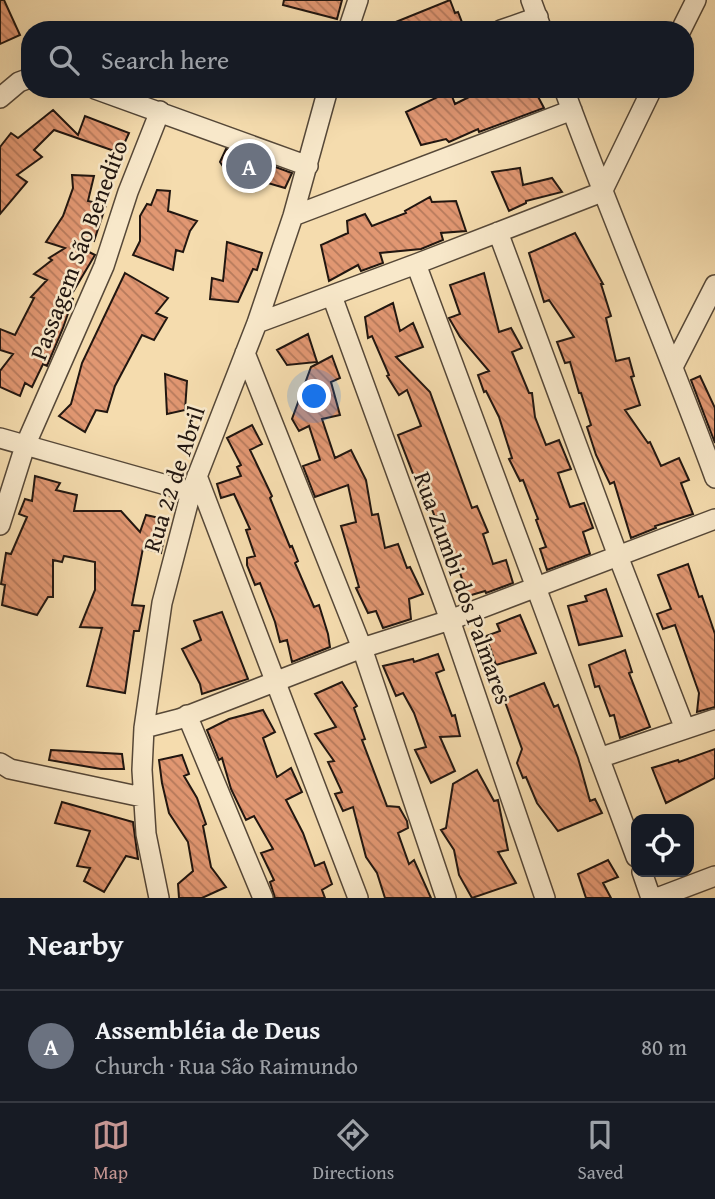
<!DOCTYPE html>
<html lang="en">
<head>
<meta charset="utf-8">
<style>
	:root { --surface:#171b24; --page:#242831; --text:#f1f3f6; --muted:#9ea1a6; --line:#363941; --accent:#c59692 }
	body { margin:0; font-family:"Gentium Book Plus",serif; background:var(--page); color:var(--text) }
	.controls { position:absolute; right:21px; bottom:21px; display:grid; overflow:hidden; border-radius:14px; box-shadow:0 7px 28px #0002 }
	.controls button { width:63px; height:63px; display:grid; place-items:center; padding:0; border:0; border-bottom:2px solid var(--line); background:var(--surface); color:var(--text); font:35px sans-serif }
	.you { position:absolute; left:315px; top:397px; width:24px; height:24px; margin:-18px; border:5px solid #fff; border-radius:50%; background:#1a73e8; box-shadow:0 0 0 10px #1a73e833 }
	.badge { display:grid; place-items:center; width:46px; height:46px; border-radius:50%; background:var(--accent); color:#fff; font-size:23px; font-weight:700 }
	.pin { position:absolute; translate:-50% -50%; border:4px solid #fff; box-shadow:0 2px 7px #0006 }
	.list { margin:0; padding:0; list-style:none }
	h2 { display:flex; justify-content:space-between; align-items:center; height:91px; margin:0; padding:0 28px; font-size:30px }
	h2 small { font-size:23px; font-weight:400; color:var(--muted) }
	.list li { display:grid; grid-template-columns:46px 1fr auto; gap:21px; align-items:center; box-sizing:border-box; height:112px; padding:0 28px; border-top:2px solid var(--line) }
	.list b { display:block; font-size:26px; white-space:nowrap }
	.list p { margin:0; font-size:23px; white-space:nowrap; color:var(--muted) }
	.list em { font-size:23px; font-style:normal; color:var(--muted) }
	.icon { flex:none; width:38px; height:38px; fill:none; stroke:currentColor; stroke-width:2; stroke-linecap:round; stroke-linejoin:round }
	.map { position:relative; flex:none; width:715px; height:898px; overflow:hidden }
	.search { position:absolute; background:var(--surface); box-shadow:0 7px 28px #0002; left:21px; right:21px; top:21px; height:77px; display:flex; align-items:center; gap:18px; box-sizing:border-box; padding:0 24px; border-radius:28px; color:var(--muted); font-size:26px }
	.sheet { height:203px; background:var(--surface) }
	nav { display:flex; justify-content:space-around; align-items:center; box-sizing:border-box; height:98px; border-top:2px solid var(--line); background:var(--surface); font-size:19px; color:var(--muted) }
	nav a { display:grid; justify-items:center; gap:4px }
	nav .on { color:var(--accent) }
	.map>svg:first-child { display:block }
	.building { fill:url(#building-back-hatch); stroke:#211610; stroke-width:2 }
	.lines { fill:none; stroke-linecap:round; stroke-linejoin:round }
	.minor-casing { stroke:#564838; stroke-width:22 }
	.minor { stroke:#f8e8ca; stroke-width:19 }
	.labels { text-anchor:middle; stroke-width:5; stroke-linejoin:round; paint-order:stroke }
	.street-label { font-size:24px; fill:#211610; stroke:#f8e8ca }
</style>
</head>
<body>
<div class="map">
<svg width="715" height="898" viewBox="0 0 715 898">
	<defs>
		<pattern id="building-back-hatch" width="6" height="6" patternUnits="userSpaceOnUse" patternTransform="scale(1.75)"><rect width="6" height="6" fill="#e19772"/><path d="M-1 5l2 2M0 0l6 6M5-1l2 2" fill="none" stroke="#b67a5c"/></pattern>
	</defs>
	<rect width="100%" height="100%" fill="#f5dcae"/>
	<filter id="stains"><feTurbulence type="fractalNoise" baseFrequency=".00286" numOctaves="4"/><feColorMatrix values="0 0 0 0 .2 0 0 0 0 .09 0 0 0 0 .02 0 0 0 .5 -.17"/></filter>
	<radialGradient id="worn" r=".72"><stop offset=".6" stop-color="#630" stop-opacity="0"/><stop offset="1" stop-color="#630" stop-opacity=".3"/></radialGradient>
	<path class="building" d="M 0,0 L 4,0 L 20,35 L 0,44 Z
		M 284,0 L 342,0 L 337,19 L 283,5 Z
		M 450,0 L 455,13 L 458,12 L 465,30 L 376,30 Z
		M 485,89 L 534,89 L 544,108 L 479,132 L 478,129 L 449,142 L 446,139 L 421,145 L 406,112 L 450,91 L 455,104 Z
		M 53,110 L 78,135 L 85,116 L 129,133 L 120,153 L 54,130 L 34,150 L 42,157 L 17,175 L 27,182 L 0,214 L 0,147 L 11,133 L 18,138 Z
		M 226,149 L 292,173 L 285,188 L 226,171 L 220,162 Z
		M 520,168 L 523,185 L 552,178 L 562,192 L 526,201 L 526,203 L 509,211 L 492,172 Z
		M 72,175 L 94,176 L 88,201 L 106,205 L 94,241 L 88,239 L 83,249 L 95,255 L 70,297 L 73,299 L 63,328 L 47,366 L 43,364 L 32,387 L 25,383 L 20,396 L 0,387 L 0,371 L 13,354 L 0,350 L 0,329 L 15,335 L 34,298 L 31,297 L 47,280 L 34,274 L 52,260 L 49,258 L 65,248 L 46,242 L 63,216 L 73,188 Z
		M 157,190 L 170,191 L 168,211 L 197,221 L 190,231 L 183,252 L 176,250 L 173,270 L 133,255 L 140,241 L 140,216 L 147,204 L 151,205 Z
		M 430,197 L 432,202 L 456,201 L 466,231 L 441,233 L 443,240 L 421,249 L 380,253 L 383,263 L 361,271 L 358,265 L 329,281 L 321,245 L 348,233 L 347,221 L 365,214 L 372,226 L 406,213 L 405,211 Z
		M 575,233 L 603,284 L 601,284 L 611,316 L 606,318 L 616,361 L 629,358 L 634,376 L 631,377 L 640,405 L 625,410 L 648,443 L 650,442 L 661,466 L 679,458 L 689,480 L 681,483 L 693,514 L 655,526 L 656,528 L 631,538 L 614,482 L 610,484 L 596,455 L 587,427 L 591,425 L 581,393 L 579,393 L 570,362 L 565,363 L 557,342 L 574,337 L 549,300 L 544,302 L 529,253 Z
		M 227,242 L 262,253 L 257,270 L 253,269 L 238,302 L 210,299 L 212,278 L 223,281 Z
		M 125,273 L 168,298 L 156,313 L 167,318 L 154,340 L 142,335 L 115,386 L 107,412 L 96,410 L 85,432 L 59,416 L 71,404 L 82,363 Z
		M 484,273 L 499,332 L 511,328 L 522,348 L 512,352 L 529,393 L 532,393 L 535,417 L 546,445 L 559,440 L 571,469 L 558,473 L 570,507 L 584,503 L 593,528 L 583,532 L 590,554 L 547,570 L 540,549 L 546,547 L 536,520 L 538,519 L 523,480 L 520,481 L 509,459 L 512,458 L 499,417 L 486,391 L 484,392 L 478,375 L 489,371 L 460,337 L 449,318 L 460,314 L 450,285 Z
		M 393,303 L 400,331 L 413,323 L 423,347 L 396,357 L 430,392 L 472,508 L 477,506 L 488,532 L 483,534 L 493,564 L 506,560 L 513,583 L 486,593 L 485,591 L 468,596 L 440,515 L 435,517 L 421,482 L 417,484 L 398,435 L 421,426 L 407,390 L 399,395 L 387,376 L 389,375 L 372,336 L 368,338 L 365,317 Z
		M 308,334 L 317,362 L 287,365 L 277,350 Z
		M 332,356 L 340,378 L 331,382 L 340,415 L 322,419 L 335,458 L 351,450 L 366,480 L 372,515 L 378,514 L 385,548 L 398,544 L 407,568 L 410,567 L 423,594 L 409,599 L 411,619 L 383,628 L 376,611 L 368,613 L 356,588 L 359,587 L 341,526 L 356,522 L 348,485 L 315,497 L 303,466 L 320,460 L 309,426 L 299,431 L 292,419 L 311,367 Z
		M 165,374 L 187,381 L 185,410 L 167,414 Z
		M 700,376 L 715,408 L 715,443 L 691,380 Z
		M 252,425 L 262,444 L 250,450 L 272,496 L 270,498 L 290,547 L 292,546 L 298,561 L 295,563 L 314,607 L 319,605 L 328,634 L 330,647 L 292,662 L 287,640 L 280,642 L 275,622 L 260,583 L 255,585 L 247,565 L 247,558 L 255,556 L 246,530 L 250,529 L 234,494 L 221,498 L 217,484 L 241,476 L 237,467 L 241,465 L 227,438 Z
		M 35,476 L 60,483 L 56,490 L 77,495 L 74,511 L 121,511 L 140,532 L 146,515 L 168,520 L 161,553 L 143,548 L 132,605 L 144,606 L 139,631 L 134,631 L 125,693 L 87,686 L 102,628 L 80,627 L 95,590 L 95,562 L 64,556 L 62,562 L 53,560 L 53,597 L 48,597 L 37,615 L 2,605 L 5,585 L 1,584 L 6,553 L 11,554 L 27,517 L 19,514 L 25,499 L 32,501 Z
		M 688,564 L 699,597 L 702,596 L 715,634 L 715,707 L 697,712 L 699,693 L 675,625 L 663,629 L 657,614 L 671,609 L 658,575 Z
		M 606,589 L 622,636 L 579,645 L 568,606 L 587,601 L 585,596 Z
		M 222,612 L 248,679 L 202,694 L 200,684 L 182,649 L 201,640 L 194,621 Z
		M 520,615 L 536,653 L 496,665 L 486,636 L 500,631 L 497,624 Z
		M 625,650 L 632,672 L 629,673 L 650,727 L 620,738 L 614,715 L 610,716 L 599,686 L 595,687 L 589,665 Z
		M 438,654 L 444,670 L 436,673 L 452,716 L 455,715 L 460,736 L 440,737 L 455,771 L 431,783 L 415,750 L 426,747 L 414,713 L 403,693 L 396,696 L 383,666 L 413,659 L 414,662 Z
		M 342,682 L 357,706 L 354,708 L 365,739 L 362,740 L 387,806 L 399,807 L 407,821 L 408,828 L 398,833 L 409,864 L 414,860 L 431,898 L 385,898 L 377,873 L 366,857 L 353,807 L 343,811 L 335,794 L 342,792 L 328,762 L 334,761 L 315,734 L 336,727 L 315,694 Z
		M 544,683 L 554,707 L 558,705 L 578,758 L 590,801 L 595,799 L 602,813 L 558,831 L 537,803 L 526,777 L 523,778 L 517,763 L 522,749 L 504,699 Z
		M 263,710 L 275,732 L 263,738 L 277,777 L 291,768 L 302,792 L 286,800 L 303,833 L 315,866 L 324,862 L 332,884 L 322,890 L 325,898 L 275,898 L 270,882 L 274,880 L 261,853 L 273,849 L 254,816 L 246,820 L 231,789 L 222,758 L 219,760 L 207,730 L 229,719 Z
		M 715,749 L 715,778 L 666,803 L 652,768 L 678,760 L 679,762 Z
		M 51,750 L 122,754 L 124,769 L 101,769 L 49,760 Z
		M 182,755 L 189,774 L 184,776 L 197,798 L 206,824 L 203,826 L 211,867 L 226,887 L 202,898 L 179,898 L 178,884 L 193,871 L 188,842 L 169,813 L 162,783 L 159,760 Z
		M 477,770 L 494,801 L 498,800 L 508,850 L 498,852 L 516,883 L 472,898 L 459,875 L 454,850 L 441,830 L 446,828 L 453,784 Z
		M 62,802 L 133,822 L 138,859 L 126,856 L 104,892 L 84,881 L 90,868 L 77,866 L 90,831 L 55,823 Z
		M 608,860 L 618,877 L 603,883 L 611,898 L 586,898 L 578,874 Z"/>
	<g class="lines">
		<defs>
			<path id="minor" d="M 531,0 L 542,30
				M 348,30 L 358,0
				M 501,30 L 538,17
				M 681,30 L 696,0
				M 95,89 L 308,166
				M 564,89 C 612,220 667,347 715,478
				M 0,98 L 19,82 L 30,78
				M 293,216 L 572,110
				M 498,232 L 618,556 L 685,729
				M 416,264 L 636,857
				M 332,296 L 450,620 L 545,898
				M 257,323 L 416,264 L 602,192 L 652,89
				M 245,353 L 362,648 L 446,898
				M 674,365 L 715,285
				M 0,438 L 191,492
				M 197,476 L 358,898
				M 0,525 L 25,446 L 104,266 L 128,192 L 160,111
				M 187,715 L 263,898
				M 144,728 L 179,719 L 362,648 L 450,620 L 715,519
				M 599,758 L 715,719
				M 0,763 L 10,769 L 142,797
				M 642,872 L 651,898
				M 159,898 L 146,834 L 142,770 L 144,728 L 162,603 L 191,492 L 257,323 L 293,216 L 328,89
				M 657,898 L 715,876"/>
		</defs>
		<use href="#minor" class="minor-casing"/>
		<use href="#minor" class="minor"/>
	</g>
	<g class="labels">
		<g class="street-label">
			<text transform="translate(79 250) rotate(-69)" y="8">Passagem São Benedito</text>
			<text transform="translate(174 479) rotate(-72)" y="8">Rua 22 de Abril</text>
			<text transform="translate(463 588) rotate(70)" y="8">Rua Zumbi dos Palmares</text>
		</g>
	</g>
	<rect width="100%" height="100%" filter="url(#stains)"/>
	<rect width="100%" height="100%" fill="url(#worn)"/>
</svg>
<div class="controls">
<button><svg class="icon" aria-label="locate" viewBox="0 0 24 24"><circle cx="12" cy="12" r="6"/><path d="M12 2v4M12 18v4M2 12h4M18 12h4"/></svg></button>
</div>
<div class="you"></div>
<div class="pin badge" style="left:249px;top:166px;background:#6b7280">A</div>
<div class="search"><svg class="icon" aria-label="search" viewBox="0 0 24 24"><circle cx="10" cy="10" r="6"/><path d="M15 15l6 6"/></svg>Search here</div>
</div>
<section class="sheet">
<h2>Nearby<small></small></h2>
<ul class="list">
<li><span class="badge" style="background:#6b7280">A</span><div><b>Assembléia de Deus</b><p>Church · Rua São Raimundo</p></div><em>80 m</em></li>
</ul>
</section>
<nav>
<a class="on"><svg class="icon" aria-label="map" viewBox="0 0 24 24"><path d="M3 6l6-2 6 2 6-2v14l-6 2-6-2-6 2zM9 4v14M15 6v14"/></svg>Map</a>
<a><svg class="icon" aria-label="directions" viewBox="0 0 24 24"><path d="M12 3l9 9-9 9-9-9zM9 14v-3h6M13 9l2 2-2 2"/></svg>Directions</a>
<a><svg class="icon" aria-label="saved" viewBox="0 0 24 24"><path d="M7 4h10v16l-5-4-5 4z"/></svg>Saved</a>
</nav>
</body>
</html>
